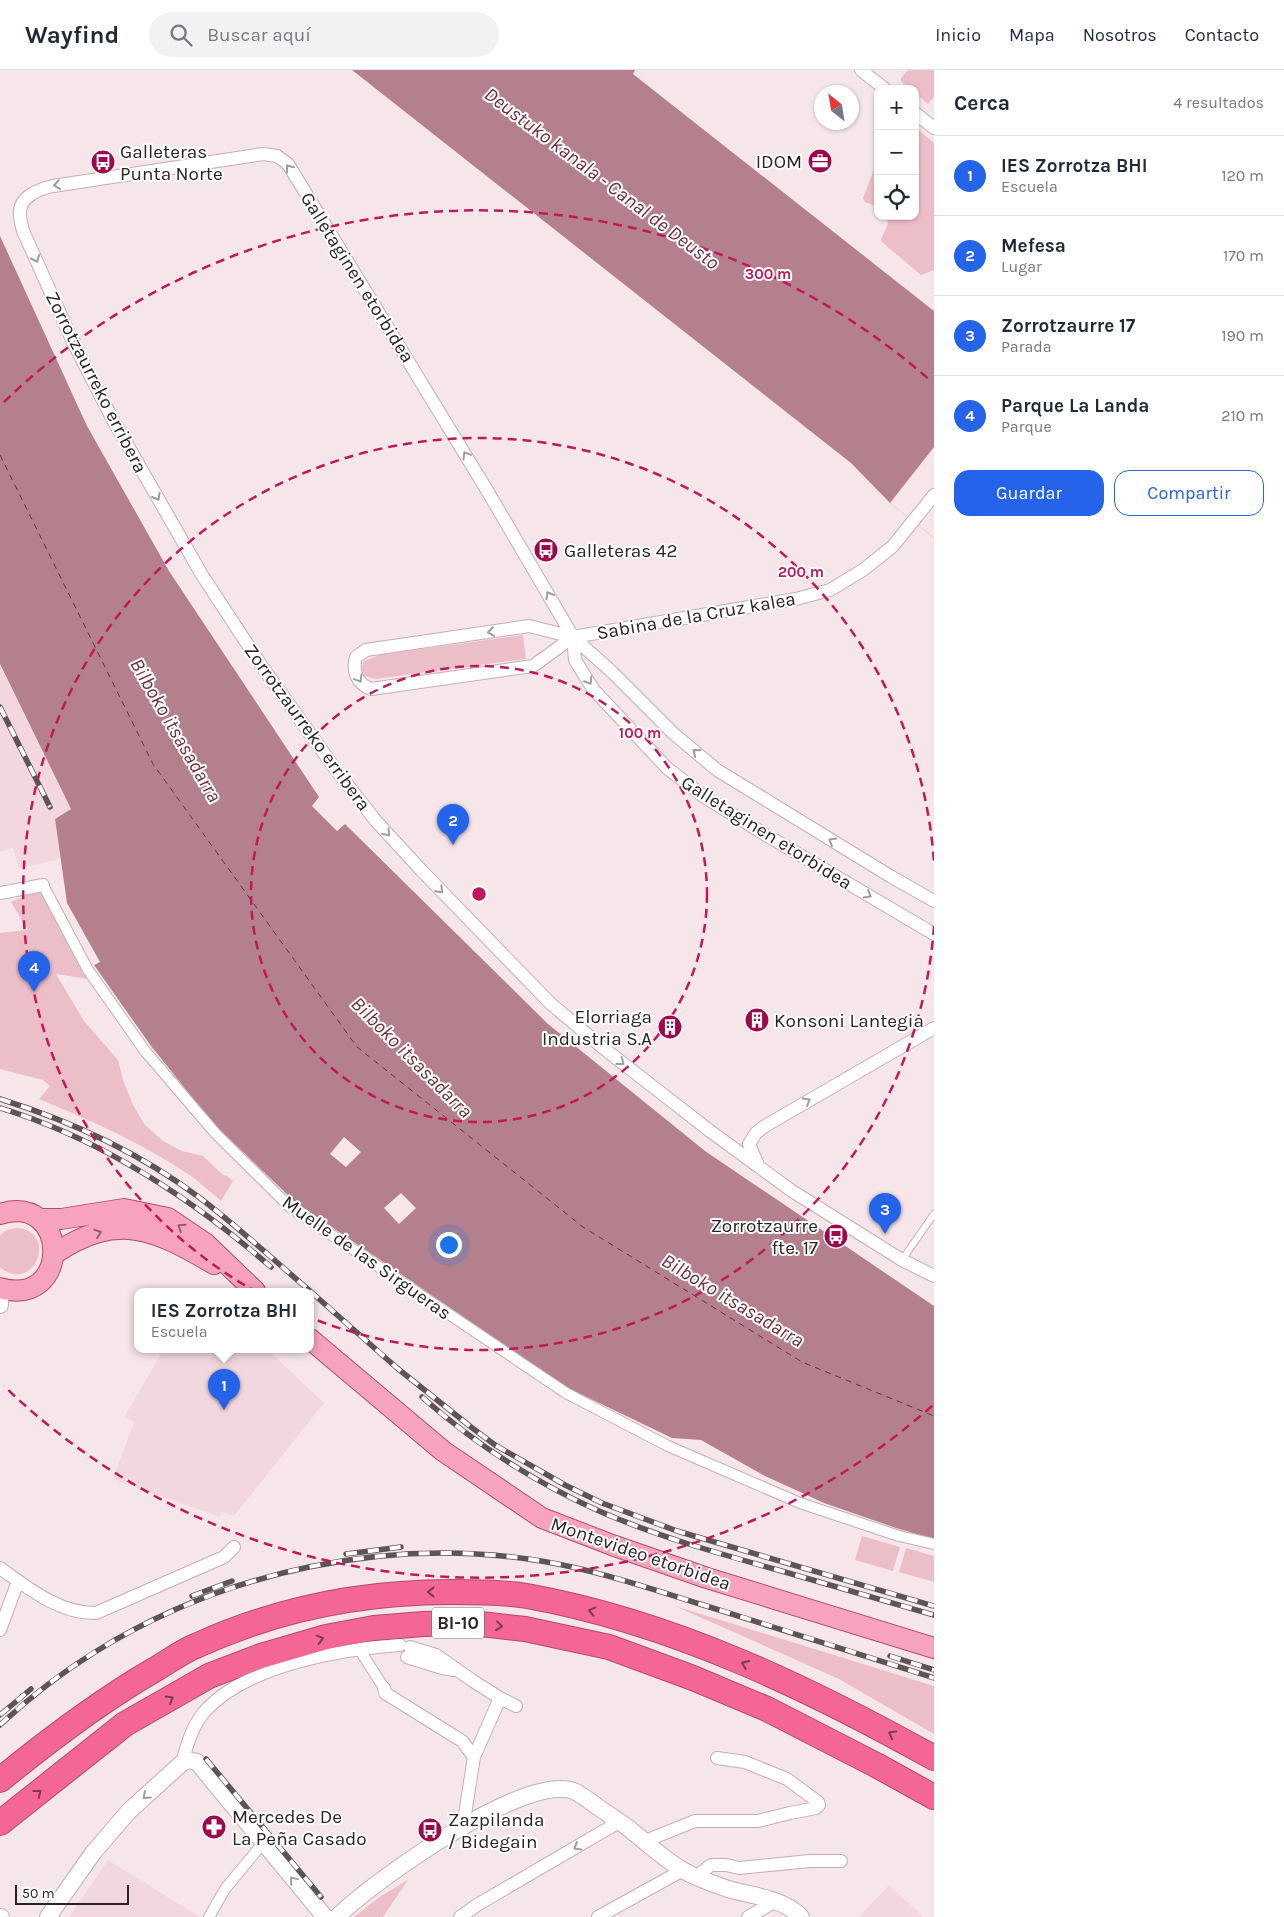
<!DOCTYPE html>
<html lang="es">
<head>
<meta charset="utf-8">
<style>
	:root { --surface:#fff; --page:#f2f2f3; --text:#1f2937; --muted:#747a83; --line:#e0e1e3; --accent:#2563eb }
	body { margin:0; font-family:Karla,sans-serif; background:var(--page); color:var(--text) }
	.controls { position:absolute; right:15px; top:15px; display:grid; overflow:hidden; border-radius:10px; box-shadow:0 1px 4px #0004 }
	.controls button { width:45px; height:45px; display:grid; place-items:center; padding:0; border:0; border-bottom:1px solid var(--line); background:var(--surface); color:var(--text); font:25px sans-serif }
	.compass { position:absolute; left:814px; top:15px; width:45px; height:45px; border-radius:50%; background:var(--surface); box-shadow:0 1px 4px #0004; rotate:330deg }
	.scale { position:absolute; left:15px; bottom:12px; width:114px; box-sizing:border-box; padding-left:5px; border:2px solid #282223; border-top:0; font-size:14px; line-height:18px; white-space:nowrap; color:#282223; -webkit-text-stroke:4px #fff; paint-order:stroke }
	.you { position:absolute; left:448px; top:1174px; width:18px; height:18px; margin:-12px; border:4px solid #fff; border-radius:50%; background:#1a73e8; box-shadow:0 0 0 8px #1a73e833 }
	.badge { display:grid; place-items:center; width:32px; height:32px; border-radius:50%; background:var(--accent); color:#fff; font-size:16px; font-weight:700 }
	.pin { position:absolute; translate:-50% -41px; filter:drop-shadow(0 1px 2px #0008) }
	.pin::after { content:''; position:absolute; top:26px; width:18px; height:15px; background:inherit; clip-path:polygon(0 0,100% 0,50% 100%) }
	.popup { position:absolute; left:134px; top:1218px; width:180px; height:65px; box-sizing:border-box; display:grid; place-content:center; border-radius:10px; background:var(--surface); filter:drop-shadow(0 1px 4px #0005); font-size:16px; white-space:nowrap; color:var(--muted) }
	.popup b { font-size:19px; color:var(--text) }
	.popup::after { content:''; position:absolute; left:50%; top:100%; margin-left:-10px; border:10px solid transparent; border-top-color:var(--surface) }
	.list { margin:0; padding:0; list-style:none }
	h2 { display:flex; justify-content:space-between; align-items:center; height:65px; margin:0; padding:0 20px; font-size:21px }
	h2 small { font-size:16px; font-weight:400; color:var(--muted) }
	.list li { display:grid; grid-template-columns:32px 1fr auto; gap:15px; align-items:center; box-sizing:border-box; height:80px; padding:0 20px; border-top:1px solid var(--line) }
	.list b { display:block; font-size:19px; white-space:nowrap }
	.list p { margin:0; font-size:16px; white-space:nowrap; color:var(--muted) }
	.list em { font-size:16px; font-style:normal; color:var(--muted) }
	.actions { display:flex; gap:10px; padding:15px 20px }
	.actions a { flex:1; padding:11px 0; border:1px solid var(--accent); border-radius:15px; text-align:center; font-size:18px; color:var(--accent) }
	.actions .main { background:var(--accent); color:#fff }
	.icon { flex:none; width:28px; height:28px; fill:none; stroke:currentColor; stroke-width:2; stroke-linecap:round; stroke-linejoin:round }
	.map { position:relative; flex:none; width:934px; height:1847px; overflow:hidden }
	header { display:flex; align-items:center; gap:30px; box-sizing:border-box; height:70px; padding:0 25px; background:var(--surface); border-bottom:1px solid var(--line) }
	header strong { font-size:24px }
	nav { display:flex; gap:28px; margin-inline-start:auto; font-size:18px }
	.search { width:350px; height:45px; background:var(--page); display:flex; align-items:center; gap:12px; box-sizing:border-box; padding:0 18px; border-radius:28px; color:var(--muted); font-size:19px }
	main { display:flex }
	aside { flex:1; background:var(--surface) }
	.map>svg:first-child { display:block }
	.built { fill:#f2d8de }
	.green { fill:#ebbec8 }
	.water { fill:#b5808d }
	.pier { fill:#f7e6e9 }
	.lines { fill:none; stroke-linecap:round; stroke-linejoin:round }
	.ferry { stroke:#712d42; stroke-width:1; stroke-dasharray:6 5; stroke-linecap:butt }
	.service-casing { stroke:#c0b0b3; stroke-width:8 }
	.pedestrian-casing { stroke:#c0b0b3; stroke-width:12 }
	.minor-casing { stroke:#c0b0b3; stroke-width:14 }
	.tertiary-casing { stroke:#c0b0b3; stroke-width:18 }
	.primary-casing { stroke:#ad4e6c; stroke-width:22 }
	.motorway-casing { stroke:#ad4e6c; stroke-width:26 }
	.service { stroke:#fff; stroke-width:6 }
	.pedestrian { stroke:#fff; stroke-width:10 }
	.minor { stroke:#fff; stroke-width:12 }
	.tertiary { stroke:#fff; stroke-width:16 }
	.primary { stroke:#f8a3be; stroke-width:20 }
	.motorway { stroke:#f46693; stroke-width:24 }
	.rail-casing { stroke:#5d5456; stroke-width:5.5 }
	.rail { stroke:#fff; stroke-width:4; stroke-dasharray:11; stroke-linecap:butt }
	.oneway { stroke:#9e9c9c }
	.oneway2 { stroke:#906270 }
	.oneway3 { stroke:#7a3d50 }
	.ring { fill:none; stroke:#c2185b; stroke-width:2.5; stroke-dasharray:9 6 }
	.labels { text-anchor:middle; stroke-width:4; stroke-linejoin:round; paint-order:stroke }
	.shield { fill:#fff; stroke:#686465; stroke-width:1 }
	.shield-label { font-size:18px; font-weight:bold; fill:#282223 }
	.poi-label { font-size:19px; fill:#282223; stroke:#fff; text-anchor:start }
	.street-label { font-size:19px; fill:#282223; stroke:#fff }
	.water-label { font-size:20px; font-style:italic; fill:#712d42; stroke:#fff }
	.centre { fill:#c2185b; stroke:#fff; stroke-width:2.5 }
	.ring-label { font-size:15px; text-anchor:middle; font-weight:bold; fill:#c2185b; stroke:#fff; stroke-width:4; stroke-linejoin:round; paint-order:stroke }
</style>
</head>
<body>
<header>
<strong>Wayfind</strong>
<div class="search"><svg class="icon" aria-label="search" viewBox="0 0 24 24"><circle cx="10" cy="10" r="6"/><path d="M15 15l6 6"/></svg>Buscar aquí</div>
<nav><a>Inicio</a><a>Mapa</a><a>Nosotros</a><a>Contacto</a></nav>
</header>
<main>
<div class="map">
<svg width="934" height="1847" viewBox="0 0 934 1847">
	<rect width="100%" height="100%" fill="#f7e6e9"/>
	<path class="built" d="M 0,596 L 71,739 L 55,749 L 60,789 L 19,798 L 13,778 L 0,782 Z
		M 164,1279 L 267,1279 L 324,1333 L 234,1446 L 222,1442 L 220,1447 L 113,1409 L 134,1352 L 124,1347 Z
		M 108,1790 L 200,1847 L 69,1847 Z
		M 889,1815 L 914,1838 L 923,1847 L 859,1847 Z"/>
	<path class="green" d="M 908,0 L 934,0 L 934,27 L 928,34 L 915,23 L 915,19 L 910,19 L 901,11 L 901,8 Z
		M 915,57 L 934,73 L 934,200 L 921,205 L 883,173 L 881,170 L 888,153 L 886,146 L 915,146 Z
		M 878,89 L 878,137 L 865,132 L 863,128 Z
		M 523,565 L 526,589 L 375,609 L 365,606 C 361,600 361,597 364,591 L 379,585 Z
		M 40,819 L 88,909 L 56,904 L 84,951 L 118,990 L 123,1010 L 133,1035 L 145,1055 L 163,1071 L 182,1081 L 203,1086 L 222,1104 L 227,1106 L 233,1111 L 221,1131 C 210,1122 200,1112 188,1104 C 142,1073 90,1050 39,1029 L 50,1016 L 43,1010 L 0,999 L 0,863 L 28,860 L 11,832 Z
		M 16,1158 C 60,1160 34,1226 0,1197 L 0,1165 L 7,1160 Z
		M 862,1466 L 900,1477 L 893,1501 L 855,1490 Z
		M 906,1478 L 934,1486 L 934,1512 L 899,1502 Z
		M 675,1536 L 934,1616 L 934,1664 L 839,1609 Z
		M 408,1810 L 383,1847 L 354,1847 L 381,1826 Z"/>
	<path class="water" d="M 352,0 L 635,0 L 633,4 L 934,241 L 934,468 L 890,433 L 851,393 Z
		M 0,166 L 87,356 L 169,501 L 319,727 L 312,736 L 337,761 L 345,754 L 548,954 L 705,1081 L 934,1236 L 934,1469 L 896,1458 L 824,1433 L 765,1406 L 701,1370 L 672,1368 L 568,1318 L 295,1132 L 212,1052 L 151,976 L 94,895 L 100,892 L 67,833 L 55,749 L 71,739 L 0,594 Z"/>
	<path class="pier" d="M 934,377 L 934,468 L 890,433 Z
		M 344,1067 L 361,1082 L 346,1097 L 330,1084 Z
		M 401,1123 L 416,1138 L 399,1154 L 384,1138 Z"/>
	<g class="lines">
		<path class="ferry" d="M 0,385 L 153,694 L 357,977 L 583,1157 L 802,1292 L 934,1346"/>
		<defs>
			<path id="service" d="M 902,1190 L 934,1144"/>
			<path id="pedestrian" d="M 43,815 L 88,900 L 145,981 L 216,1064 L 290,1137 L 566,1323 L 668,1376 L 800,1433 L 899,1466 L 934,1474
				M 359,1579 L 384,1618
				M 209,1847 L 225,1819 L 258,1779"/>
			<path id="minor" d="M 861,0 L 885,19
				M 915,43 L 934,58
				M 573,567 L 533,596 L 371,619 C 357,614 352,601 356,587 L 366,580 L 529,556 L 573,567 L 796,529 L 830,520 L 863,500 L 893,476 L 934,425
				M 573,567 L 575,590 L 593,619 L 667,698 L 703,726 L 771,768 L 934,864
				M 0,823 L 43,815
				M 934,831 L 890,806 L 717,700 L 674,664 L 612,602 L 573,567 L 488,422 L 288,94 L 277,86 L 263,84 L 53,116 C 39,119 18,127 20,145 C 20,150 22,156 23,161 L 73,272 L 113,350 L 202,505 L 263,598 L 336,700 L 376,751 L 422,801 L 550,933 L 602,977 L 710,1061 L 792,1121 L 902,1190 L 934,1206
				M 758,1095 L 749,1074 L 756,1063 L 765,1056 L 934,958
				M 0,1498 C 28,1518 60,1544 96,1543 L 224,1487 L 234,1477
				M 0,1560 L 18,1511
				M 410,1577 L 436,1585 L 473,1611 L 500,1628 L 474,1687 L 463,1757
				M 407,1587 L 442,1598 L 454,1600
				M 384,1618 L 385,1623 L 462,1671 L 474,1687
				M 500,1628 L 516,1636
				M 182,1693 C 187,1675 192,1656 205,1641 C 247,1595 341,1579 400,1575
				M 645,1771 L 695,1751 L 758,1751 L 790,1743 L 816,1738 L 819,1735 L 818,1732 L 787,1709 L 745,1692 L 717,1688
				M 696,1807 L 711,1795 L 726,1795 L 739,1798 L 810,1791 L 841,1791
				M 460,1847 L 477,1835 L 619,1752
				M 598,1847 L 683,1800
				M 748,1847 L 776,1831"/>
			<path id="tertiary" d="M 0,1235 L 1,1218
				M 0,1847 L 1,1847
				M 48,1847 L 93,1783 L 129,1741 L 182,1693 L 188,1690 L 197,1692 L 325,1847
				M 337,1847 C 371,1813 529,1699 576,1722 C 583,1726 591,1732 598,1737 C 609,1745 621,1752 632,1761 C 649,1775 666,1791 686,1802 C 699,1809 714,1814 728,1819 C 752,1826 784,1828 801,1847"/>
			<path id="primary" d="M 0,1144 C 70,1122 72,1239 0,1218
				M 39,1149 L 61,1149 L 124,1139 L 168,1148 L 205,1173 L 255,1221
				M 54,1184 C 118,1141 154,1159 214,1194
				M 310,1269 L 443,1381 L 542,1448 L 612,1475 L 707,1508 L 934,1578"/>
			<path id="motorway" d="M 0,1710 C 49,1670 99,1632 154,1600 C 168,1592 182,1581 198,1575 C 279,1538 362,1522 451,1522 C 476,1522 503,1522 527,1526 C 671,1552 807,1617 934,1688
				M 0,1753 L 125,1654 L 209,1606 L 261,1586 L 326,1567 L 374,1558 L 423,1554 L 472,1553 L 525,1559 L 609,1577 L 693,1608 L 767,1639 L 876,1695 L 934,1727"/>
		</defs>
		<use href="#service" class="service-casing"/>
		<use href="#pedestrian" class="pedestrian-casing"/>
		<use href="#minor" class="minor-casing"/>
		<use href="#tertiary" class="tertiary-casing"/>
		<use href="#primary" class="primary-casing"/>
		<use href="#motorway" class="motorway-casing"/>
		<use href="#service" class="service"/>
		<use href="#pedestrian" class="pedestrian"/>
		<use href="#minor" class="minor"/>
		<use href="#tertiary" class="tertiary"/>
		<use href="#primary" class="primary"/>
		<use href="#motorway" class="motorway"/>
		<defs>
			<path id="rail" d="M 0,637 L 50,737
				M 0,1029 C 71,1051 140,1083 200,1128 C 238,1157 274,1190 310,1221
				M 0,1038 C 102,1069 191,1128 271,1197
				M 310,1221 L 397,1298 L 471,1357 L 495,1375 L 565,1415 L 602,1433 L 677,1461 L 934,1536
				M 422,1327 C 475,1374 534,1412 599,1441 C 656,1466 717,1483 778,1500 C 830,1515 882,1530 934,1545
				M 346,1484 L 401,1477
				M 192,1526 L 232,1511
				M 890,1586 L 934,1600
				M 0,1645 L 31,1619
				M 0,1655 C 29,1628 61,1603 95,1582 C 225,1501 390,1466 541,1491 C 596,1500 648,1518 700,1534 C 778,1558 856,1583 934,1608
				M 206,1689 L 321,1827"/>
		</defs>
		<use href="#rail" class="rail-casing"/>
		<use href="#rail" class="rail"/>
	</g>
	<defs><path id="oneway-chevron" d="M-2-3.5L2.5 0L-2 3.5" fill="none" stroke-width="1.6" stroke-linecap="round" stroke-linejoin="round" transform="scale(1.25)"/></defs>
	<g class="oneway">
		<use href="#oneway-chevron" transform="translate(289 98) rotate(-128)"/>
		<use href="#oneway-chevron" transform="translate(57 115) rotate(171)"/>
		<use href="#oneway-chevron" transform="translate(36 189) rotate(66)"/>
		<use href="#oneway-chevron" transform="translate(466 385) rotate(-121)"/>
		<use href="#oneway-chevron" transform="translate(157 427) rotate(60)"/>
		<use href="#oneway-chevron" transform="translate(549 525) rotate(-120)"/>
		<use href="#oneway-chevron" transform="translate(491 562) rotate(172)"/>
		<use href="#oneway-chevron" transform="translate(359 609) rotate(59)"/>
		<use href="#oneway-chevron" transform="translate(589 611) rotate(57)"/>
		<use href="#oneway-chevron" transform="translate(696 682) rotate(-140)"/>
		<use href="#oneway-chevron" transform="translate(387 763) rotate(48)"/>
		<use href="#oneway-chevron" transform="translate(832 771) rotate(-149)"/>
		<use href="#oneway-chevron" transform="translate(440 820) rotate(46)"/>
		<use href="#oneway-chevron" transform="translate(868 825) rotate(30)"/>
		<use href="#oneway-chevron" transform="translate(621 992) rotate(38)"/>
		<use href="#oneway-chevron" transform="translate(807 1031) rotate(-30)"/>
		<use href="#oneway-chevron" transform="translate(146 1726) rotate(138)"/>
		<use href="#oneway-chevron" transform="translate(577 1777) rotate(149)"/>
		<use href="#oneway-chevron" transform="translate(293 1810) rotate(-130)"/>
	</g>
	<g class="oneway2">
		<use href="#oneway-chevron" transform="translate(181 1157) rotate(-146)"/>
		<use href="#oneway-chevron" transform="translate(98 1163) rotate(-19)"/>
	</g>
	<g class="oneway3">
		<use href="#oneway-chevron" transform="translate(431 1522) rotate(180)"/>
		<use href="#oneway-chevron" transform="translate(592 1541) rotate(-167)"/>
		<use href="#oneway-chevron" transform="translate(499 1556) rotate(6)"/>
		<use href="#oneway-chevron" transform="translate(320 1569) rotate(-15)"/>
		<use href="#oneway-chevron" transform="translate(745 1594) rotate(-157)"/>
		<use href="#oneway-chevron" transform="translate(170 1629) rotate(-30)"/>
		<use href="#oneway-chevron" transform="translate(892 1664) rotate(-151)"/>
		<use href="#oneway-chevron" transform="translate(38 1723) rotate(-38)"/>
	</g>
	<g class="ring">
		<circle cx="479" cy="824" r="228"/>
		<path d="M934 856A456 456 0 1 1 934 792"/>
		<path d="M932 1336A684 684 0 0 1 4 1316M4 332A684 684 0 0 1 932 312"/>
	</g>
	<defs>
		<symbol id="office-disc" viewBox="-11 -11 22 22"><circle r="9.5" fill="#9f074d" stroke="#fff"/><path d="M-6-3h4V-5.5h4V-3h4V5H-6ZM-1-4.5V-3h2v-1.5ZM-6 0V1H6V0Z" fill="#fff"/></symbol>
		<symbol id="bus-disc" viewBox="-11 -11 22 22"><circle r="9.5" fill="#9f074d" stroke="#fff"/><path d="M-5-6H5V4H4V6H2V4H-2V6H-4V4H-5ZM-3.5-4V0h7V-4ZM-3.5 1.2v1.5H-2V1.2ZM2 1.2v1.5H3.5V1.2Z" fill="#fff"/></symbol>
		<symbol id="building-disc" viewBox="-11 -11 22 22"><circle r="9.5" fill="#9f074d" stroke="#fff"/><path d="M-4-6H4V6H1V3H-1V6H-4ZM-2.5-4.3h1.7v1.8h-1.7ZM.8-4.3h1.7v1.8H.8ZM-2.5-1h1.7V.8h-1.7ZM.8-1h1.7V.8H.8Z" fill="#fff"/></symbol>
		<symbol id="pharmacy-disc" viewBox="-11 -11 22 22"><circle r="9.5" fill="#9f074d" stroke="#fff"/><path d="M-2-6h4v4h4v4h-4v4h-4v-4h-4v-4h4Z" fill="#fff"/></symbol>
	</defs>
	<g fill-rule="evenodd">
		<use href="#office-disc" x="806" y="77" width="28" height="28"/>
		<use href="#bus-disc" x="89" y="78" width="28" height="28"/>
		<use href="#bus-disc" x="532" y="466" width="28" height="28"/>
		<use href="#building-disc" x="743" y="936" width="28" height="28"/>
		<use href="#building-disc" x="656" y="943" width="28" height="28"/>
		<use href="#bus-disc" x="822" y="1152" width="28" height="28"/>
		<use href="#pharmacy-disc" x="200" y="1743" width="28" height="28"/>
		<use href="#bus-disc" x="416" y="1746" width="28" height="28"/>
	</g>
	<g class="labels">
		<rect class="shield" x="432" y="1537.5" width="52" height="31" rx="4"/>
		<g class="shield-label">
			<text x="458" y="1559">BI-10</text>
		</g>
		<g class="poi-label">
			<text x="120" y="88">Galleteras<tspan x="120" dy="22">Punta Norte</tspan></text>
			<text x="802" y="98" text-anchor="end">IDOM</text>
			<text x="564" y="487">Galleteras 42</text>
			<text x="652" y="953" text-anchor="end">Elorriaga<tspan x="652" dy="22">Industria S.A</tspan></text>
			<text x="774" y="957">Konsoni Lantegia</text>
			<text x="818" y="1162" text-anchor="end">Zorrotzaurre<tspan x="818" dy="22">fte. 17</tspan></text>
			<text x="232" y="1753">Mercedes De<tspan x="232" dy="22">La Peña Casado</tspan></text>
			<text x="448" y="1756">Zazpilanda<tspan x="448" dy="22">/ Bidegain</tspan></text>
		</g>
		<g class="street-label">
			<text transform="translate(358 207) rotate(58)" y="7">Galletaginen etorbidea</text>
			<text transform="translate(97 312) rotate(63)" y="7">Zorrotzaurreko erribera</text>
			<text transform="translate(696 545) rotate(-10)" y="7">Sabina de la Cruz kalea</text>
			<text transform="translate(308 657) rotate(54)" y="7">Zorrotzaurreko erribera</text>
			<text transform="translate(767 762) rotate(32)" y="7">Galletaginen etorbidea</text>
			<text transform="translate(367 1187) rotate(35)" y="7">Muelle de las Sirgueras</text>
			<text transform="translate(641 1483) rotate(19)" y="7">Montevideo etorbidea</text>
		</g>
		<g class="water-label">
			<text transform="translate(602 108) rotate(37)" y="7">Deustuko kanala - Canal de Deusto</text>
			<text transform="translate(176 660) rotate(60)" y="7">Bilboko itsasadarra</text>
			<text transform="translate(412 987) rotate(45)" y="7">Bilboko itsasadarra</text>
			<text transform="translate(733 1230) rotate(31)" y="7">Bilboko itsasadarra</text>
		</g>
	</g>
	<circle cx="479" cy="824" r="8" class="centre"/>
	<g class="ring-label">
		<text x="768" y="209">300 m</text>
		<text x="801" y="507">200 m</text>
		<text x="640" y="668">100 m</text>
	</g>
</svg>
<div class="controls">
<button>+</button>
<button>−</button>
<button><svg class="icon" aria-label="locate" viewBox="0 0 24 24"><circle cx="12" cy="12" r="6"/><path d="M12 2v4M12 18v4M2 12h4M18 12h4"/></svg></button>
</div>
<svg class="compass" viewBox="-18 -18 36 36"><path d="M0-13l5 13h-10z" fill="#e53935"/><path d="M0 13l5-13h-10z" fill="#747a83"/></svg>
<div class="scale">50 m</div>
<div class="you"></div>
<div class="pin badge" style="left:224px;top:1340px">1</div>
<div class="popup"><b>IES Zorrotza BHI</b>Escuela</div>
<div class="pin badge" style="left:453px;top:775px">2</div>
<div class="pin badge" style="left:885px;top:1164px">3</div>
<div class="pin badge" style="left:34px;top:922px">4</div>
</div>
<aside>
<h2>Cerca<small>4 resultados</small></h2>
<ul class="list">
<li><span class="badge">1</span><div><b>IES Zorrotza BHI</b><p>Escuela</p></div><em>120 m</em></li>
<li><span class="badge">2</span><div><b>Mefesa</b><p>Lugar</p></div><em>170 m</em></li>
<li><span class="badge">3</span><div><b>Zorrotzaurre 17</b><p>Parada</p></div><em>190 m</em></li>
<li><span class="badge">4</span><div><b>Parque La Landa</b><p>Parque</p></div><em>210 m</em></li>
</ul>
<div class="actions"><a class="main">Guardar</a><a>Compartir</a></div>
</aside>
</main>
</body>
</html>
